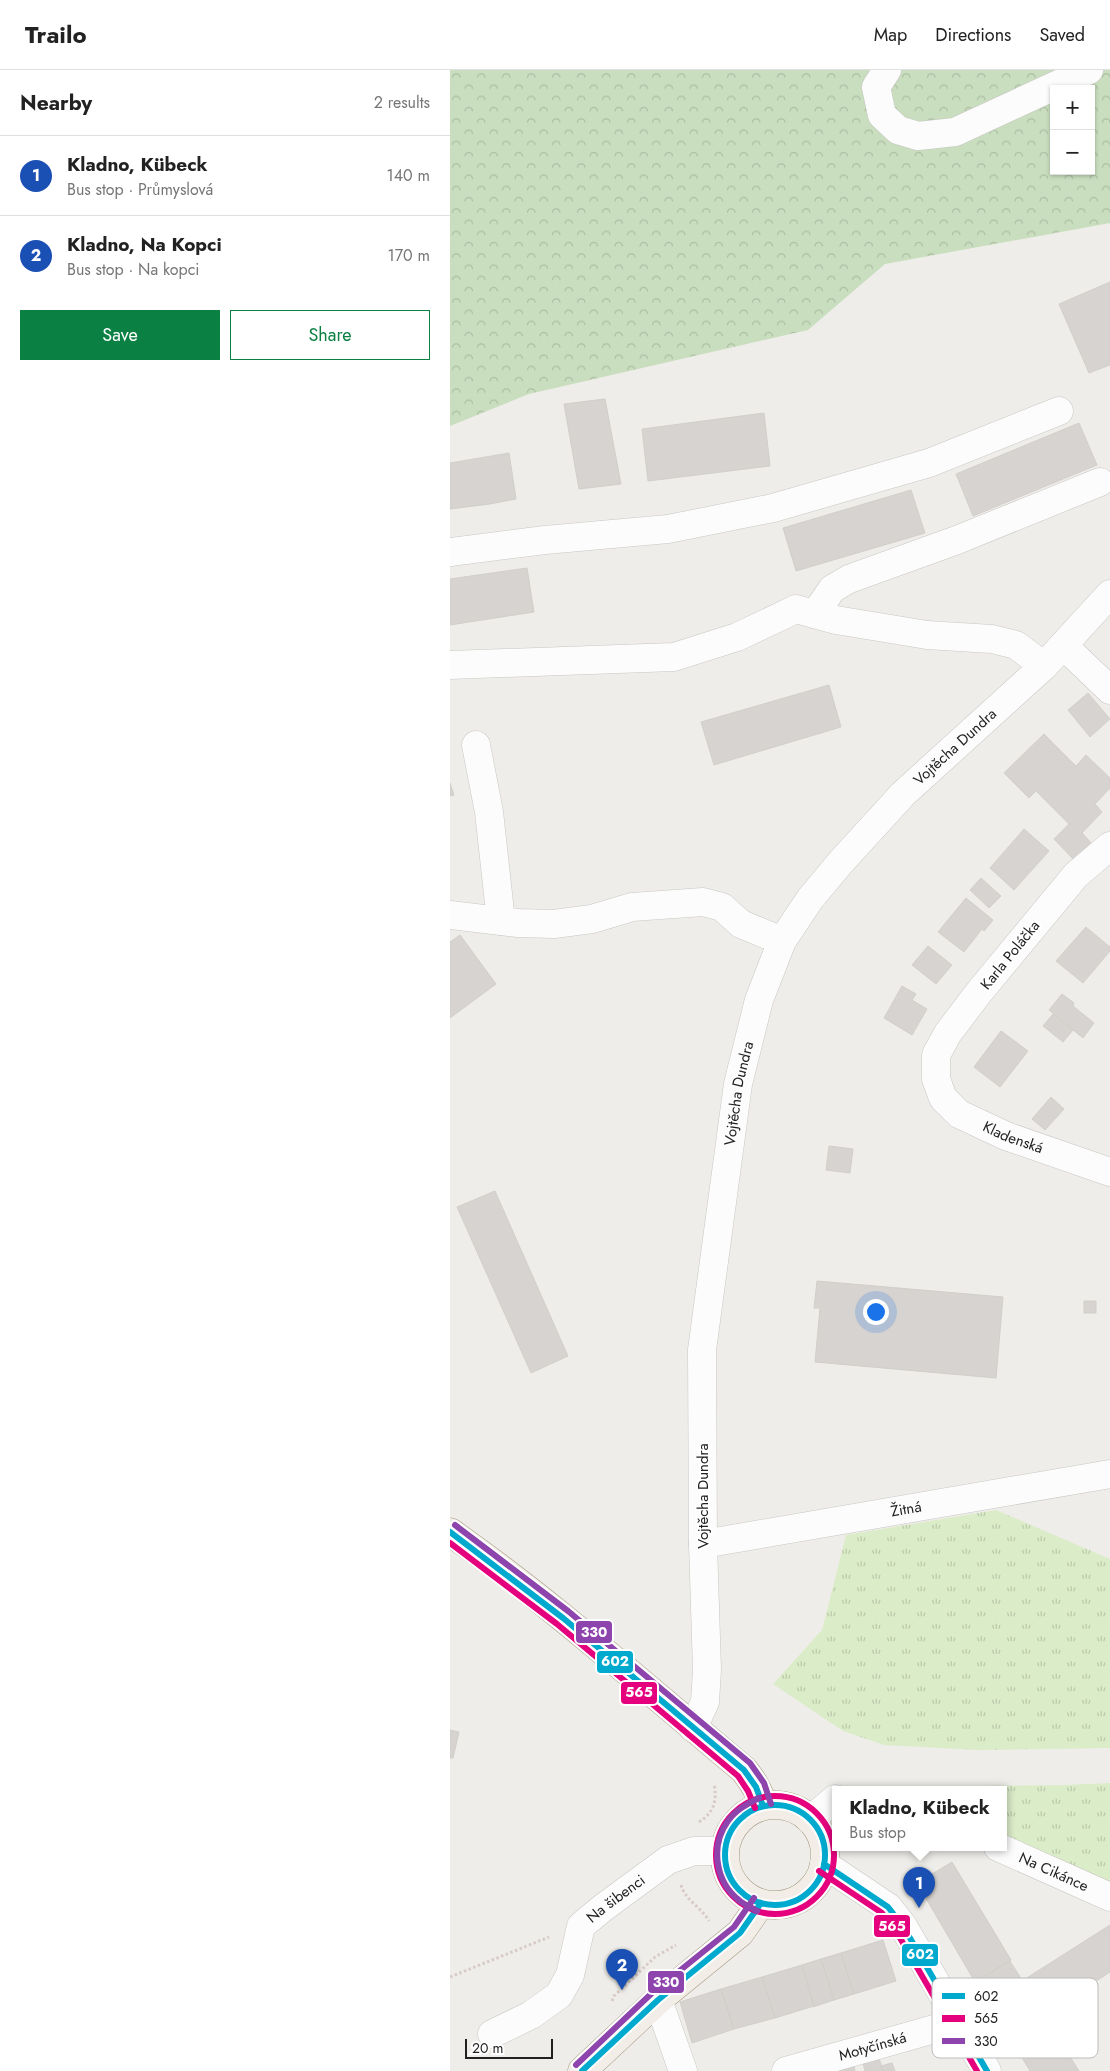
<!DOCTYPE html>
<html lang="en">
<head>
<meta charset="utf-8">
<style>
	:root { --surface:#fff; --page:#f2f2f2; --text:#222; --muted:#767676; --line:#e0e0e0; --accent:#0b8043 }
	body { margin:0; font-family:Jost,sans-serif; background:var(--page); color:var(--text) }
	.controls { position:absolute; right:15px; top:15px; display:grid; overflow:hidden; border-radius:0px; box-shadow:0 1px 4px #0004 }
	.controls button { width:45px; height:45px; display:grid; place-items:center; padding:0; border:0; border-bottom:1px solid var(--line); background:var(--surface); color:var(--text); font:25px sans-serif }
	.scale { position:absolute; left:15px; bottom:12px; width:88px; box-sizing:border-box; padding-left:5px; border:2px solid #212121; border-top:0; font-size:14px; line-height:18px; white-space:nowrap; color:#212121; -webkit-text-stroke:4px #fff; paint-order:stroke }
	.you { position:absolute; left:425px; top:1241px; width:18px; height:18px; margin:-12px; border:4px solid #fff; border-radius:50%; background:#1a73e8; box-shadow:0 0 0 8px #1a73e833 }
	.badge { display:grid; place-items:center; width:32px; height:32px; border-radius:50%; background:var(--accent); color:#fff; font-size:16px; font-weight:700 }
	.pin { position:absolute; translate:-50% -41px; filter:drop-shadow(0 1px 2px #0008) }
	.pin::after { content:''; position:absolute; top:26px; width:18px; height:15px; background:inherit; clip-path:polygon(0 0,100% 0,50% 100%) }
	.popup { position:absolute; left:382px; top:1716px; width:175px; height:65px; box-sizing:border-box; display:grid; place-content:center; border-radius:0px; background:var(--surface); filter:drop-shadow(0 1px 4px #0005); font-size:16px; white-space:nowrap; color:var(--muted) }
	.popup b { font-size:19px; color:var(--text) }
	.popup::after { content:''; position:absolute; left:50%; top:100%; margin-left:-10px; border:10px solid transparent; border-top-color:var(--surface) }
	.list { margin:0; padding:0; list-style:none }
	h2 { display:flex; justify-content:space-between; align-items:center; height:65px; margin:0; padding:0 20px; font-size:21px }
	h2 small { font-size:16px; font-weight:400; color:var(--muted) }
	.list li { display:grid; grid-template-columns:32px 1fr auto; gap:15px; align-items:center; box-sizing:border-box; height:80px; padding:0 20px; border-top:1px solid var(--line) }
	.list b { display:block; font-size:19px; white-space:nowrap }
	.list p { margin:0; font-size:16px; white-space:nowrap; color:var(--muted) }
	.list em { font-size:16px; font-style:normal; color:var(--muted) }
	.actions { display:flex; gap:10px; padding:15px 20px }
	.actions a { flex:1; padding:11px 0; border:1px solid var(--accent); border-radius:0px; text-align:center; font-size:18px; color:var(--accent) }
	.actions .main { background:var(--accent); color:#fff }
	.map { position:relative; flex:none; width:660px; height:2001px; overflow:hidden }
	header { display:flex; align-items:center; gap:30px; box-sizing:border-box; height:70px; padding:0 25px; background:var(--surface); border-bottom:1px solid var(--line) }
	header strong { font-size:24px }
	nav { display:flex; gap:28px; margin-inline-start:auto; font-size:18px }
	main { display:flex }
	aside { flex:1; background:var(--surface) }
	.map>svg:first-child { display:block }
	.grass { fill:url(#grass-tufts) }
	.forest { fill:url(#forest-crowns); fill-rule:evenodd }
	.building { fill:#d6d3d0; stroke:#d2cfca }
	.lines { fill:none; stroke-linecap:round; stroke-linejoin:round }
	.minor-casing { stroke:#c8c7c5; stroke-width:29 }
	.major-casing { stroke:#a69c85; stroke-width:29 }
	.path { stroke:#d8cac8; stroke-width:3; stroke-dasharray:2.5 2.5; stroke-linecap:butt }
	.minor { stroke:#fdfcfc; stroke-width:28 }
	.major { stroke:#f2ede6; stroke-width:28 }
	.bus-1-casing { stroke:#fff; stroke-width:10 }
	.bus-2-casing { stroke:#fff; stroke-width:10 }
	.bus-3-casing { stroke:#fff; stroke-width:10 }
	.bus-1 { stroke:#00a9ce; stroke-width:6 }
	.bus-2 { stroke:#e5007d; stroke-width:6 }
	.bus-3 { stroke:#8e44ad; stroke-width:6 }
	.labels { text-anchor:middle; stroke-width:4; stroke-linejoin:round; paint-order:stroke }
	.street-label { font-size:15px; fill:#212121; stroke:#fff }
	.key { fill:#fff; stroke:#bcbcbc; stroke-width:1 }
	.key-label { font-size:14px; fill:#212121 }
	.line-badge { stroke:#fff; stroke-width:2 }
	.badge-label { font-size:14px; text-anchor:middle; font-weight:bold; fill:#fff }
</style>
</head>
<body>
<header>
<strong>Trailo</strong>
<nav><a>Map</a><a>Directions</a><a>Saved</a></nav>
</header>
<main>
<aside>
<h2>Nearby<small>2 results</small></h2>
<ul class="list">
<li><span class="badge" style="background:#1a4fb4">1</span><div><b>Kladno, Kübeck</b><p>Bus stop · Průmyslová</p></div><em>140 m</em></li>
<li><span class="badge" style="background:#1a4fb4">2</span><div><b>Kladno, Na Kopci</b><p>Bus stop · Na kopci</p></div><em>170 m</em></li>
</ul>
<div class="actions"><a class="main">Save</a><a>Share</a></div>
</aside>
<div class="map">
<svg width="660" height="2001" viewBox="0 0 660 2001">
	<defs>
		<pattern id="grass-tufts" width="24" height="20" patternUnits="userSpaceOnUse" patternTransform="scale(1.25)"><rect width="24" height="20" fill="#dbecc8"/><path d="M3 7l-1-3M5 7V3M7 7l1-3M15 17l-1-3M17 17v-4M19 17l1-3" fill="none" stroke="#bccaac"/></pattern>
		<pattern id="forest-crowns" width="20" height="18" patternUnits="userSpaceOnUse" patternTransform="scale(1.25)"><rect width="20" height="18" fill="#c9debe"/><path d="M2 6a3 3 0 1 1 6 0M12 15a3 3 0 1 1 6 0" fill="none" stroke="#acbea3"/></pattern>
	</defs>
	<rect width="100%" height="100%" fill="#efede9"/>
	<path class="grass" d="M 546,1440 L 660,1489 L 660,1678 L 528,1680 L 434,1675 L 393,1661 L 323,1614 L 372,1560 L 396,1465 Z
		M 660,1713 L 660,1823 L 553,1764 L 553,1719 L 528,1719 L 527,1716 L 616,1715 Z"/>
	<path class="forest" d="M 0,0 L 660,0 L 660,153 L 435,194 L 358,260 L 79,324 L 0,356 ZM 604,19 L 641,19 L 641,101 L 604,101 Z"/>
	<path class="building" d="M 660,212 L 660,295 L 639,303 L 609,234 Z
		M 155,329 L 171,414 L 129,419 L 114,334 Z
		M 314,343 L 320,396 L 198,411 L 192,359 Z
		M 629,353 L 647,395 L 523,446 L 506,404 Z
		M 59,383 L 66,429 L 40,434 L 0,439 L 0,393 Z
		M 461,420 L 475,463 L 346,501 L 333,458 Z
		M 77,498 L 84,542 L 0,555 L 0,509 Z
		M 379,615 L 391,657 L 264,695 L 251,652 Z
		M 638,623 L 660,649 L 640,667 L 618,640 Z
		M 594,664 L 626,696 L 636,685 L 660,708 L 660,718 L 645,734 L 652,742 L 632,763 L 642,774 L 625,791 L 604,769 L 619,754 L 586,721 L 579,728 L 554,703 Z
		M 0,713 L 4,725 L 0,726 Z
		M 574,759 L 599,781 L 564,820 L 540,798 Z
		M 531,808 L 551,826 L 539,838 L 520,820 Z
		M 516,828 L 543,850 L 534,861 L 532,859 L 514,882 L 488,862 Z
		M 636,857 L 660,877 L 660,881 L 633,913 L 606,891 Z
		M 10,865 L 46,914 L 0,948 L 0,872 Z
		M 478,876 L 502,895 L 486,914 L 462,895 Z
		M 452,916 L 466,924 L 462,930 L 477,939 L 462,965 L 434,948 Z
		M 612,924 L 624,933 L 623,936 L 644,953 L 633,968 L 599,940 Z
		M 603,944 L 623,960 L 613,972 L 593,956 Z
		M 551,961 L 578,981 L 550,1017 L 524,997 Z
		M 601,1027 L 614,1039 L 595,1060 L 582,1049 Z
		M 379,1076 L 403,1079 L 400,1103 L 376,1100 Z
		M 45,1121 L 118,1286 L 81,1303 L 7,1137 Z
		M 367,1211 L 553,1227 L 546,1308 L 365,1292 L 370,1238 L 364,1238 Z
		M 634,1231 L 646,1231 L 646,1243 L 634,1243 Z
		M 0,1660 L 9,1662 L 3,1688 L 0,1688 Z
		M 502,1792 L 561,1890 L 525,1912 L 467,1813 Z
		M 660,1855 L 660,1902 L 594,1945 L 572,1911 Z
		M 433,1870 L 446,1911 L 404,1924 L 391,1883 Z
		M 391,1883 L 404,1924 L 384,1930 L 371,1889 Z
		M 371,1889 L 384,1930 L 363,1937 L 364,1936 L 352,1895 Z
		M 560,1891 L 594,1945 L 557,1967 L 524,1913 Z
		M 352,1895 L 364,1936 L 325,1948 L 312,1907 Z
		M 312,1907 L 325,1948 L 284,1959 L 271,1919 Z
		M 271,1919 L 284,1959 L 242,1973 L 230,1932 Z
		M 628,1923 L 640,1942 L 614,1961 L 601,1940 Z
		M 594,1945 L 629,2001 L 580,2001 L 559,1966 Z
		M 428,1985 L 433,2001 L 415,2001 L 412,1989 Z
		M 403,1991 L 405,2001 L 385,2001 Z
		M 442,1993 L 445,2001 L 433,2001 L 431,1996 Z"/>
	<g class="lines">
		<defs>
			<g id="minor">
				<path d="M 437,0 L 426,17 L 432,45 L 448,60 L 468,66 L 505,62 L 639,0"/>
				<path d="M 0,482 L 95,470 L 218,459 L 323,438 L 479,393 L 609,341"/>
				<path d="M 365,544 L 382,519 L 399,509 L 507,470 L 650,412"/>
				<path d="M 614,576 L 660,620"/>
				<path d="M 0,595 L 224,587 L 287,567 L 346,539 L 386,550 L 477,565 L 542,569 L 566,575 L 594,596"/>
				<path d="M 26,675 L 39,742 L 51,851"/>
				<path id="s1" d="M 660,776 L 626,805 L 530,921 L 498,963 L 486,985 L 486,1009 L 493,1028 L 509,1044 L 556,1066 L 660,1102"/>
				<path d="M 0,845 L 68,853 L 104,854 L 142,849 L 182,837 L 253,832 L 272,837 L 291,854 L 332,871"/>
				<path id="s2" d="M 253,1474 L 660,1404"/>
				<path id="s3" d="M 243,1658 L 255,1632 L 257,1600 L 253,1474 L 252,1280 L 288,1014 L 309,930 L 332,871 L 360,829 L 390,793 L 453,724 L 594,596 L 660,524"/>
				<path d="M 360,1750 L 385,1729"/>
				<path id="s4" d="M 548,1777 L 660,1827"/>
				<path d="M 374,1794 L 438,1837 L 453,1856 L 537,2001"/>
				<path d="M 208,1930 L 233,2001"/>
				<path id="s5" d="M 42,1964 L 81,1945 L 109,1925 L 120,1905 L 131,1856 L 154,1837 L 218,1790 L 244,1781 L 275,1781"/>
				<path id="s6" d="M 336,2001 L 509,1952"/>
			</g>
			<path id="major" d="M 0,1462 C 103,1534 197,1619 294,1700 C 303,1711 310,1722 313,1736
				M275 1785a50 50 0 1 1 100 0a50 50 0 1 1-100 0Z
				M 132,2001 L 208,1930 L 290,1863 L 311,1833"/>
		</defs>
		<use href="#minor" class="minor-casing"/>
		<use href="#major" class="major-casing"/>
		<path class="path" d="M 249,1752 C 265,1742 267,1730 264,1713
			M 231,1815 C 235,1830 252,1838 259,1851
			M 0,1907 L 99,1867
			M 162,1931 L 164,1926 L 205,1887 L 226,1875"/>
		<use href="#minor" class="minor"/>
		<use href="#major" class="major"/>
		<defs>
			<path id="bus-1" d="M 0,1462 L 113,1548 L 294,1700 L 306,1717 L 313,1736
				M275 1785a50 50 0 1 1 100 0a50 50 0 1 1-100 0Z
				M 374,1794 L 438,1837 L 453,1856 L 537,2001
				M 132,2001 L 208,1930 L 290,1863 L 311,1833"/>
			<path id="bus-2" d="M 0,1473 L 107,1554 L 288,1706 L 298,1721 L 305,1738
				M266 1785a59 59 0 1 1 118 0a59 59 0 1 1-118 0Z
				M 369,1801 L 432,1843 L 446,1861 L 527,2001"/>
			<path id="bus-3" d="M 5,1455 L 118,1541 L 300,1693 L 314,1713 L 321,1734
				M 307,1841 C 301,1837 295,1835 290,1831 C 265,1812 260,1776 278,1751 C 286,1740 297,1734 309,1728
				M 126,1995 L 202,1923 L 284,1857 L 304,1828"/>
		</defs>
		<use href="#bus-1" class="bus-1-casing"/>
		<use href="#bus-2" class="bus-2-casing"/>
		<use href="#bus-3" class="bus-3-casing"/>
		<use href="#bus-1" class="bus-1"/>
		<use href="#bus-2" class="bus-2"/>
		<use href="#bus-3" class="bus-3"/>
	</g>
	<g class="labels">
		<g class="street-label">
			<text dy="5" stroke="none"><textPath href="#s3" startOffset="1060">Vojtěcha Dundra</textPath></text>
			<text transform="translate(560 885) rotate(-51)" y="5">Karla Poláčka</text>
			<text dy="5" stroke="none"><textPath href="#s3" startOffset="640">Vojtěcha Dundra</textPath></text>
			<text dy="5" stroke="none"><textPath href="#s1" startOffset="399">Kladenská</textPath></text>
			<text transform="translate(253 1426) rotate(-90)" y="5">Vojtěcha Dundra</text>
			<text dy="5" stroke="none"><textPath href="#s2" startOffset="206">Žitná</textPath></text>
			<text dy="5" stroke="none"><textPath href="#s4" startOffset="61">Na Cikánce</textPath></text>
			<text dy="5" stroke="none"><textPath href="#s5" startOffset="195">Na šibenci</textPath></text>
			<text dy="5" stroke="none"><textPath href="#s6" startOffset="90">Motyčínská</textPath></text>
		</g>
	</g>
	<rect x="482" y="1908" width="166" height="80" rx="8" class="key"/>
	<rect x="492" y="1923" width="23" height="6" fill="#00a9ce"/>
	<rect x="492" y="1945" width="23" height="7" fill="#e5007d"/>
	<rect x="492" y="1968" width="23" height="6" fill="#8e44ad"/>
	<g class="key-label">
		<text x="524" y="1931">602</text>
		<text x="524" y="1953">565</text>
		<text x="524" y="1976">330</text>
	</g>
	<g class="line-badge">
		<rect x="125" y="1550" width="38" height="24" rx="5" fill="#8e44ad"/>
		<rect x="146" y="1580" width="38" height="24" rx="5" fill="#00a9ce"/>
		<rect x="170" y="1611" width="38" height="24" rx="5" fill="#e5007d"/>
		<rect x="423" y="1844" width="38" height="24" rx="5" fill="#e5007d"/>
		<rect x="451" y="1873" width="38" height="24" rx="5" fill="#00a9ce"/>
		<rect x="197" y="1900" width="38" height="24" rx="5" fill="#8e44ad"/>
	</g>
	<g class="badge-label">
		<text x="144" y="1567">330</text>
		<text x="165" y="1596">602</text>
		<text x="189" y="1627">565</text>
		<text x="442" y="1861">565</text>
		<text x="470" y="1889">602</text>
		<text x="216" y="1917">330</text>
	</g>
</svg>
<div class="controls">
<button>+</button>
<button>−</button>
</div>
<div class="scale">20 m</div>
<div class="you"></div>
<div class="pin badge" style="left:469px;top:1838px;background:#1a4fb4">1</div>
<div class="popup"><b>Kladno, Kübeck</b>Bus stop</div>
<div class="pin badge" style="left:172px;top:1920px;background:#1a4fb4">2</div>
</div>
</main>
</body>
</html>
